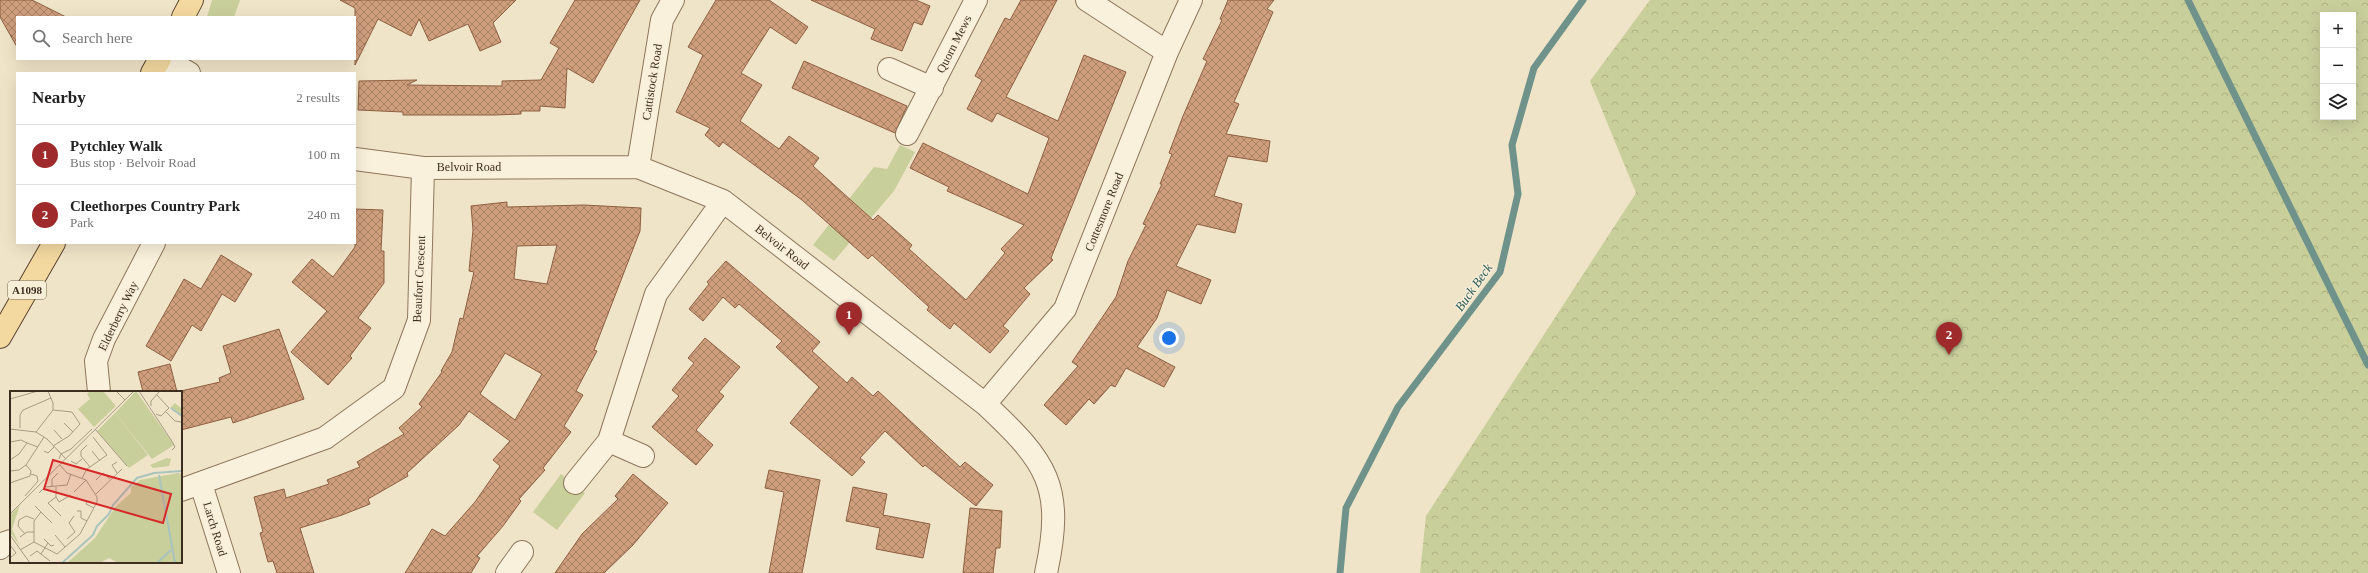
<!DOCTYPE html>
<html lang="en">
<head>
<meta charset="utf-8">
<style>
	:root { --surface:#fff; --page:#f2f2f2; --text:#222; --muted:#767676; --line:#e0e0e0; --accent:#9e2a2b }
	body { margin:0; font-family:"Times New Roman",serif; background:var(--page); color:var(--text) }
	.controls { position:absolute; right:12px; top:12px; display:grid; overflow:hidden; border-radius:0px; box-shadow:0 4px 16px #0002 }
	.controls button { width:36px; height:36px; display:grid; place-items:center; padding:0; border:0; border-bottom:1px solid var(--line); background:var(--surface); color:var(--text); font:20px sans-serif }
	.you { position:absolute; left:1169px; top:338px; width:14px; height:14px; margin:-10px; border:3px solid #fff; border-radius:50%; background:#1a73e8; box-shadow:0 0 0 6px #1a73e833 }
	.badge { display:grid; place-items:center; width:26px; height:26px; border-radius:50%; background:var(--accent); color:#fff; font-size:13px; font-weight:700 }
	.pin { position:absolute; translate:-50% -33px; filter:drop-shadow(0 1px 2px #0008) }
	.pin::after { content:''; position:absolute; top:21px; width:14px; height:12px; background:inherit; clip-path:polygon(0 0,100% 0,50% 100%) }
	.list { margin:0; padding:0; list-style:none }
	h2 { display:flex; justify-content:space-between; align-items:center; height:52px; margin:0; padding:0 16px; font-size:17px }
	h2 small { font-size:13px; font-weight:400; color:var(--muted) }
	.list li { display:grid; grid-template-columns:26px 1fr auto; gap:12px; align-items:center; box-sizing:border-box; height:60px; padding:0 16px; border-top:1px solid var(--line) }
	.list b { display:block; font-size:15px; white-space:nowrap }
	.list p { margin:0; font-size:13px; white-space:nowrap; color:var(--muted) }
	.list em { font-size:13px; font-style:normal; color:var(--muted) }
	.icon { flex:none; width:22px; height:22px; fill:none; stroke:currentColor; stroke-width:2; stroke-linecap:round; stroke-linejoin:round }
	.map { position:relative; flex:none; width:2368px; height:573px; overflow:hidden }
	.search { position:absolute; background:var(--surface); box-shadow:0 4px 16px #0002; left:16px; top:16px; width:340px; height:44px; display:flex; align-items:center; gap:10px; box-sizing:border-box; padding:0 14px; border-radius:0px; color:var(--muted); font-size:15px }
	.panel { position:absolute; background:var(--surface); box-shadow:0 4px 16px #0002; left:16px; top:72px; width:340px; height:172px; border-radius:0px }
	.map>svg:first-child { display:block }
	.grass { fill:#c9cf9b }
	.forest { fill:url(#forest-crowns); fill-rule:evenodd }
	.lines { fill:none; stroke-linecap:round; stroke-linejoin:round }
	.stream { stroke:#6f938a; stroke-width:7 }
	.building { fill:url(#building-cross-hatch); stroke:#8d5f41; fill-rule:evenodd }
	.minor-casing { stroke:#8d765c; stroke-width:24 }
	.primary-casing { stroke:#5b4430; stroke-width:24 }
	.minor { stroke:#faf1dc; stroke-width:22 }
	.primary { stroke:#f3d9a0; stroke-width:22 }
	.labels { text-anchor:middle; stroke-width:3; stroke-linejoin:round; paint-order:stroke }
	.shield { fill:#f7eed8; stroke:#756857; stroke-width:1 }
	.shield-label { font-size:11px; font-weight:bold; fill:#3d2e20 }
	.street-label { font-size:12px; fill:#3d2e20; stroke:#f7eed8 }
	.water-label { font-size:13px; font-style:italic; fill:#2f5d5a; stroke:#f7eed8 }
	.inset-river { fill:none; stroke:#a9c4bc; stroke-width:2 }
	.inset-road { fill:none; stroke:#a89b85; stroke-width:1 }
	.view { fill:#d62828; fill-opacity:0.15; stroke:#d62828; stroke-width:2 }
	.inset-edge { fill:none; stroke:#3d2e20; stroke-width:2 }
</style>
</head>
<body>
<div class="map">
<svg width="2368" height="573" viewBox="0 0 2368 573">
	<defs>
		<pattern id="forest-crowns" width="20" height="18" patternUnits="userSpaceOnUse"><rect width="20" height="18" fill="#c9cf9b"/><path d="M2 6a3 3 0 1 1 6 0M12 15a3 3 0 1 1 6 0" fill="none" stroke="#aeb285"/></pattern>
		<pattern id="building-cross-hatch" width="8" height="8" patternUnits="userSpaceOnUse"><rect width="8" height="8" fill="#cf9f7d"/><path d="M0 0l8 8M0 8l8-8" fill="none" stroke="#a98266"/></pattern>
	</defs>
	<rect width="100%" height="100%" fill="#f0e4c8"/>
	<path class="grass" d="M 212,0 L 240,0 L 234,17 L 207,17 Z
		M 900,145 L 915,152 L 894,191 L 834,261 L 813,245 L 874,167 L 887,169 Z
		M 561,474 L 585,493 L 557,530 L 533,512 Z"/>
	<path class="forest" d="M 1650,0 L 2368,0 L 2368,573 L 1420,573 L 1426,516 L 1636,193 L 1590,81 ZM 2323,15 L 2353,15 L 2353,117 L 2323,117 Z"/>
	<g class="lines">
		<path class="stream" d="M 2188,0 L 2368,365
			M 1340,573 L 1346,508 L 1398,407 L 1500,272 L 1518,194 L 1512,145 L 1534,68 L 1583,0"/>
	</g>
	<path class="building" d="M 0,0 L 32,0 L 66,17 L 17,17 L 17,47 L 0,17 Z
		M 340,0 L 516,0 L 493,23 L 501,42 L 480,51 L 468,24 L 429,41 L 419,19 L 411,36 L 378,19 L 355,65 L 355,8 Z
		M 575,0 L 640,0 L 593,83 L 567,68 L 565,108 L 540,106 L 540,111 L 521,111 L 521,114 L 495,115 L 403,115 L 403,112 L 358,110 L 359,81 L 417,80 L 407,85 L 502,86 L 502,81 L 541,80 L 559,48 L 550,43 Z
		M 716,0 L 769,0 L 808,27 L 796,44 L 770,27 L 741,73 L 762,85 L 740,121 L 779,149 L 789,136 L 819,158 L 813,166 L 873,220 L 878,215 L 912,245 L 909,249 L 966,300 L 1005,253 L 1001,249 L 1024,225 L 947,191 L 949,187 L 910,168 L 923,143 L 1028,194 L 1049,138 L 997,113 L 992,122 L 967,109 L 982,80 L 975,76 L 1005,18 L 1010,20 L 1021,0 L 1057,0 L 1006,97 L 1058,121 L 1084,55 L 1126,72 L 1051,258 L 1053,260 L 1024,288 L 1030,294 L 1003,326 L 1009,331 L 990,353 L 954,323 L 950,329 L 927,310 L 929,307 L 872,255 L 868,259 L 802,200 L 723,142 L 719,147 L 705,135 L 710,128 L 676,112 L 703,55 L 688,47 Z
		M 811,0 L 916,0 L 930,6 L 922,25 L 914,22 L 902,51 L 871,39 L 875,29 Z
		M 1228,0 L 1274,0 L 1267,9 L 1273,12 L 1234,102 L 1239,104 L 1226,134 L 1270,141 L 1267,162 L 1228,156 L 1214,196 L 1242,204 L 1235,233 L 1197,224 L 1176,266 L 1211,280 L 1201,304 L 1167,290 L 1157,318 L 1137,347 L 1175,367 L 1164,387 L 1126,368 L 1115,387 L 1111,385 L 1094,404 L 1089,399 L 1066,425 L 1044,405 L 1078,366 L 1072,362 L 1116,297 L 1128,261 L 1146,225 L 1143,224 L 1162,184 L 1160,184 L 1172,154 L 1169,153 L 1183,116 L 1207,61 L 1203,59 L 1222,20 L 1220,19 Z
		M 804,61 L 907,106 L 895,133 L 792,88 Z
		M 507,202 L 507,207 L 584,205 L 641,208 L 640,231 L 594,350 L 597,351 L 576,391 L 583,395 L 564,426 L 571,432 L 543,468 L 545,470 L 519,499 L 521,501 L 503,526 L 477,556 L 480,558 L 471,573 L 405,573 L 432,529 L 445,536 L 475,502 L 500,466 L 493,460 L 510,441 L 469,411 L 459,425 L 407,473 L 408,476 L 368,499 L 370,504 L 342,515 L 300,528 L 314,573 L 277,573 L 273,561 L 268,562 L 260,533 L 263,532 L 254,497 L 284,489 L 286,498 L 329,484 L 327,480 L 360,467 L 357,462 L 404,434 L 399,428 L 422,407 L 419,404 L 442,372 L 441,371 L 452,352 L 460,318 L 463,319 L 474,272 L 469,271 L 473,230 L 471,206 ZM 557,245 L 547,284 L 514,279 L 517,246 ZM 505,353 L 542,374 L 515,420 L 480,394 Z
		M 355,209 L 383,210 L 381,251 L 384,251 L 384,283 L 358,318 L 371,328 L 350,356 L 352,358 L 328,385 L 291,352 L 327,311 L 292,282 L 312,259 L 333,277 L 355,247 Z
		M 221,255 L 252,274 L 235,302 L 222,294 L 201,331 L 192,325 L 171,361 L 146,346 L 184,279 L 201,289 Z
		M 726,261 L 820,342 L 812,351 L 847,383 L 852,377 L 873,396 L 878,391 L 960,467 L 965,462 L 993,485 L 976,506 L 925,465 L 923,467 L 885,431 L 860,458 L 865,462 L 852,476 L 790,423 L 819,387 L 776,347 L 782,341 L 739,304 L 735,308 L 723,297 L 703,321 L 689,309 L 709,284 L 707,282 Z
		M 279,329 L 304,399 L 233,423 L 231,417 L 181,430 L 181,391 L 220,382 L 219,378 L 231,373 L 223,346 Z
		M 705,338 L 740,367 L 719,392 L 724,396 L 696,430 L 713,445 L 696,465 L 652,427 L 679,396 L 672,390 L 694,363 L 688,358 Z
		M 170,364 L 177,392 L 143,392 L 138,372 Z
		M 769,470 L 820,480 L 802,573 L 769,573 L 784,492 L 765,488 Z
		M 633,474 L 668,503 L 633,545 L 604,573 L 555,573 L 582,534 L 618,499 L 615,496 Z
		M 853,487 L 887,494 L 883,515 L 930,524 L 923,558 L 876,549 L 880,528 L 846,521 Z
		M 970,508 L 1002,511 L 1000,548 L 996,548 L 993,573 L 963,573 Z"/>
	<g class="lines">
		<defs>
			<path id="minor" d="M 1087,0 L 1167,52
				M 164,59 L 189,73
				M 889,69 L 932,88
				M 907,134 L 976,0
				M 355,159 L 423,168 L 638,167 L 723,201 L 985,404 C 1047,462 1065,486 1046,573
				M 638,167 L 662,20 L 673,0
				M 99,392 L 96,361 L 104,339 L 154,243
				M 985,404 L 1065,309 L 1167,52 L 1191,0
				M 609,441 L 643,456
				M 575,483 L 609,441 L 656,294 L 723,201
				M 201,484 L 229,573
				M 181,490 L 325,438 L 394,388 L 419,320 L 423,168
				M 0,548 L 2,544 L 11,541
				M 507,573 L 522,552"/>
			<path id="primary" d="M 183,17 L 192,0
				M 152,73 L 160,59
				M 0,337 L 54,243"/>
		</defs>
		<use href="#minor" class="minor-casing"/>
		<use href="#primary" class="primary-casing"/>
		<use href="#minor" class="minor"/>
		<use href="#primary" class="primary"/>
	</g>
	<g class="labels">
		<rect class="shield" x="8" y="281" width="38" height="18" rx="3"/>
		<g class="shield-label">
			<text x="27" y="294">A1098</text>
		</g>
		<g class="street-label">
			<text transform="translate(954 44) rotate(-63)" y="4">Quorn Mews</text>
			<text transform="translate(652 82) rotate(-81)" y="4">Cattistock Road</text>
			<text x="469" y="171">Belvoir Road</text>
			<text transform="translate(1104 212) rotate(-68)" y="4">Cottesmore Road</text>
			<text transform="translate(782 247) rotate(38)" y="4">Belvoir Road</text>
			<text transform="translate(419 279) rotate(-87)" y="4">Beaufort Crescent</text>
			<text transform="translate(118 316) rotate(-64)" y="4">Elderberry Way</text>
			<text transform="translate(215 529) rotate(73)" y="4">Larch Road</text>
		</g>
		<g class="water-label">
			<text transform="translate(1473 287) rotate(-55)" y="5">Buck Beck</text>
		</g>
	</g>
	<g transform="translate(10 391)">
		<rect width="172" height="172" fill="#f0e4c8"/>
		<path d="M 165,12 L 172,18 L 172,26 L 160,17 ZM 105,22 L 138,64 L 119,77 L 87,40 ZM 157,67 L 161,68 L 159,75 L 143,77 L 140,74 Z" fill="#c9cf9b"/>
		<path d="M 80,0 L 93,0 L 106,15 L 84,36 L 68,18 L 80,8 L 77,3 ZM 126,0 L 164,54 L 142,68 L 105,22 ZM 168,82 L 172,83 L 172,172 L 108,172 L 99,167 L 90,172 L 57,172 L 85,147 L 106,115 L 121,102 L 121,96 L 130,89 ZM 10,114 L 2,138 L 10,155 L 0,141 L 0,124 Z" fill="#c9cf9b"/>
		<path class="inset-river" d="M 161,17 L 172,25M 149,84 L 165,172M 52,172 L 83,144 L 87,135 L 99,123 L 103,114 L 127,87 L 144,82 L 172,80M 147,172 L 161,159"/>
		<path class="inset-road" d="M 106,0 L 115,9M 129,0 L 163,52 L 165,56 L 162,59M 0,8 L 28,0M 141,15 L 141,10 L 150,0M 43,19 L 62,21 L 70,33 L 59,45 L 43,55M 156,21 L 165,30 L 171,31M 146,23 L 151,25 L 159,17 L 147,4M 54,32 L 63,41M 10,37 L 10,24 L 13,19 L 41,7M 0,38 L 26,41 L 37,48 L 56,68M 85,38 L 117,75M 44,39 L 52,48M 26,41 L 43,19 L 43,12 L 38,0M 0,51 L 11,49 L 17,52M 77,54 L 71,60 L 71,65 L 80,76M 34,60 L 38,62 L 44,56M 82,60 L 90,70M 49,68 L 51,63 L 61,58 L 82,38M 0,69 L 9,63 L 17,52 L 28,56M 61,70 L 66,73 L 72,68M 107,71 L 102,74 L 107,82M 0,80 L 9,79 L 16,74 L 34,46M 72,87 L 77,78 L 97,64 L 83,46M 86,89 L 93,82 L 100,88M 0,92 L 20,85 L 21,80 L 16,74M 42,96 L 42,88 L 48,82M 46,96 L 46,106 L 49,111 L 61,104M 64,101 L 76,89M 29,102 L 35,96 L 57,94 L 61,83M 86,103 L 112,78M 15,105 L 28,90 L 27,85 L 21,83M 46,106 L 38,112 L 51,125M 77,110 L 76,113 L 84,117M 25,115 L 42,132M 67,120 L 71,120 L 71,127 L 77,130M 0,123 L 124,0M 15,143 L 8,135 L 9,129 L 16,125 L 24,128M 0,144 L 20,172M 45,144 L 55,156M 10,146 L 17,141 L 24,141M 34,148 L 41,155 L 44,154M 57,148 L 65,141 L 59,132 L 64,125M 24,151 L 24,130 L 31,121M 0,154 L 6,162 L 0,167M 10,159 L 24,151 L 47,163 L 70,143 L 87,111 L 87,106 L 76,89 L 57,82 L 50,74M 31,163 L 38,152M 20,165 L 27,160 L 40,170"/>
		<path class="view" d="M 43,69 L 161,103 L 153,132 L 34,98 Z"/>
		<rect width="172" height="172" class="inset-edge"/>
	</g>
</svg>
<div class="controls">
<button>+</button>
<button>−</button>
<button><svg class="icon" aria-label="layers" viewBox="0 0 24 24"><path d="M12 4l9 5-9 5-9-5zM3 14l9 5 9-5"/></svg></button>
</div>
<div class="you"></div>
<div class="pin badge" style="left:849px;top:335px">1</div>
<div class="pin badge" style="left:1949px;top:355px">2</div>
<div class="search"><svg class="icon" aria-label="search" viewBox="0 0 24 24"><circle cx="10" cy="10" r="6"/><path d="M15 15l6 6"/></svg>Search here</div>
<section class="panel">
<h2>Nearby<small>2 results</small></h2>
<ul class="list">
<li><span class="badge">1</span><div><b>Pytchley Walk</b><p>Bus stop · Belvoir Road</p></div><em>100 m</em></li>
<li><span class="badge">2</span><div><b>Cleethorpes Country Park</b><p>Park</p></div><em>240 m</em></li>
</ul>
</section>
</div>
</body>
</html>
